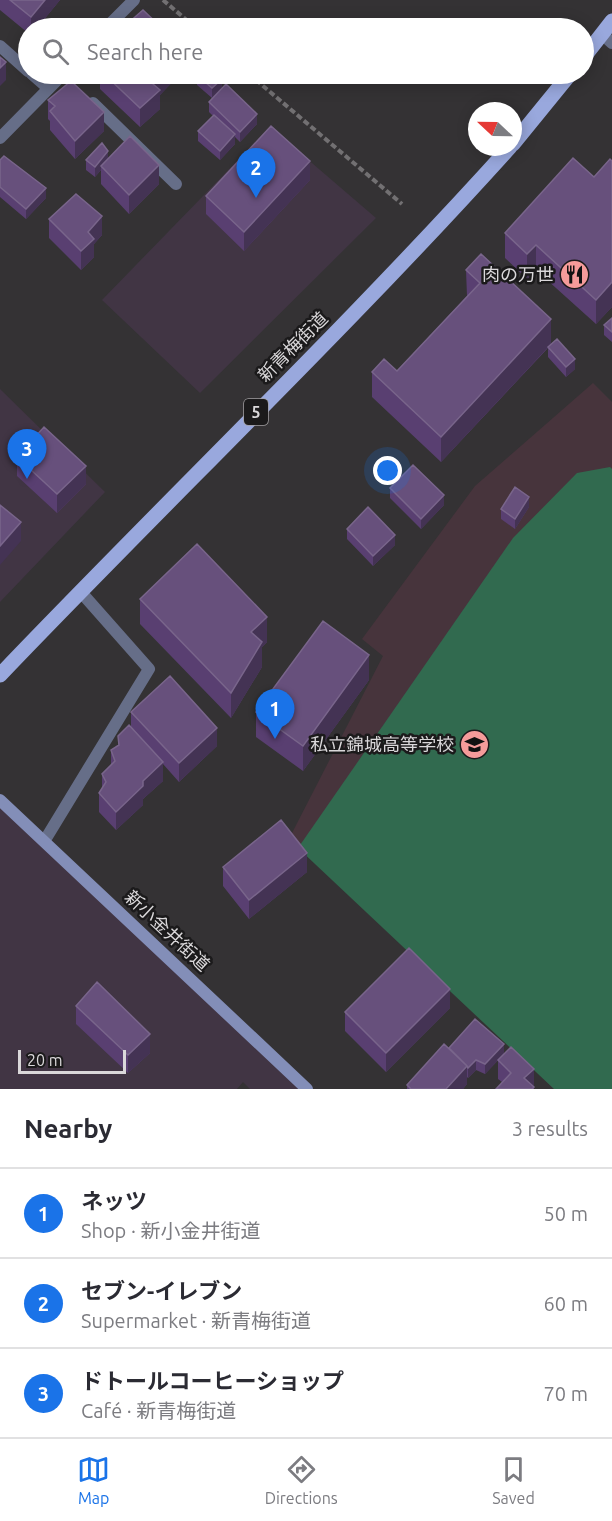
<!DOCTYPE html>
<html lang="en">
<head>
<meta charset="utf-8">
<style>
	:root { --surface:#fff; --page:#f2f2f3; --text:#2b2b33; --muted:#7c7c81; --line:#e1e1e2; --accent:#1a73e8 }
	body { margin:0; font-family:Ubuntu,"Noto Sans JP",sans-serif; background:var(--page); color:var(--text) }
	.compass { position:absolute; left:468px; top:102px; width:54px; height:54px; border-radius:50%; background:var(--surface); box-shadow:0 3px 15px #0003; rotate:292deg }
	.scale { position:absolute; left:18px; bottom:15px; width:108px; box-sizing:border-box; padding-left:6px; border:3px solid #dad8da; border-top:0; font-size:16px; line-height:21px; white-space:nowrap; color:#dad8da; -webkit-text-stroke:4px #1b1a1b; paint-order:stroke }
	.you { position:absolute; left:388px; top:471px; width:21px; height:21px; margin:-15px; border:4px solid #fff; border-radius:50%; background:#1a73e8; box-shadow:0 0 0 9px #1a73e833 }
	.badge { display:grid; place-items:center; width:39px; height:39px; border-radius:50%; background:var(--accent); color:#fff; font-size:20px; font-weight:700 }
	.pin { position:absolute; translate:-50% -50px; filter:drop-shadow(0 2px 3px #0008) }
	.pin::after { content:''; position:absolute; top:32px; width:21px; height:18px; background:inherit; clip-path:polygon(0 0,100% 0,50% 100%) }
	.list { margin:0; padding:0; list-style:none }
	h2 { display:flex; justify-content:space-between; align-items:center; height:78px; margin:0; padding:0 24px; font-size:26px }
	h2 small { font-size:20px; font-weight:400; color:var(--muted) }
	.list li { display:grid; grid-template-columns:39px 1fr auto; gap:18px; align-items:center; box-sizing:border-box; height:90px; padding:0 24px; border-top:2px solid var(--line) }
	.list b { display:block; font-size:22px; white-space:nowrap }
	.list p { margin:0; font-size:20px; white-space:nowrap; color:var(--muted) }
	.list em { font-size:20px; font-style:normal; color:var(--muted) }
	.icon { flex:none; width:33px; height:33px; fill:none; stroke:currentColor; stroke-width:2; stroke-linecap:round; stroke-linejoin:round }
	.map { position:relative; flex:none; width:612px; height:1089px; overflow:hidden }
	.search { position:absolute; background:var(--surface); box-shadow:0 3px 15px #0003; left:18px; right:18px; top:18px; height:66px; display:flex; align-items:center; gap:15px; box-sizing:border-box; padding:0 21px; border-radius:33px; color:var(--muted); font-size:22px }
	.sheet { height:348px; background:var(--surface) }
	nav { display:flex; justify-content:space-around; align-items:center; box-sizing:border-box; height:84px; border-top:2px solid var(--line); background:var(--surface); font-size:16px; color:var(--muted) }
	nav a { display:grid; justify-items:center; gap:3px }
	nav .on { color:var(--accent) }
	.map>svg:first-child { display:block }
	.commercial { fill:#413544 }
	.education { fill:#47343c }
	.green { fill:#316a4f }
	.lines { fill:none; stroke-linecap:round; stroke-linejoin:round }
	.path { stroke:#727072; stroke-width:4; stroke-dasharray:6 3; stroke-linecap:butt }
	.lane { stroke:#666e88; stroke-width:12 }
	.street { stroke:#666e88; stroke-width:12 }
	.secondary { stroke:#838eb8; stroke-width:12 }
	.primary { stroke:#99a8dd; stroke-width:15 }
	.wall { fill:#593f71 }
	.shaded-wall { fill:#443354 }
	.building { fill:#67507c; stroke:#79658b; stroke-width:1.5 }
	.labels { text-anchor:middle; stroke-width:5; stroke-linejoin:round; paint-order:stroke }
	.shield { fill:#1b1a1b; stroke:#a19fa1; stroke-width:1.5 }
	.shield-label { font-size:16px; font-weight:bold; fill:#dad8da }
	.poi-label { font-size:18px; fill:#dad8da; stroke:#1b1a1b; text-anchor:end }
	.street-label { font-size:18px; fill:#dad8da; stroke:#1b1a1b }
</style>
</head>
<body>
<div class="map">
<svg width="612" height="1089" viewBox="0 0 612 1089">
	<rect width="100%" height="100%" fill="#343234"/>
	<path class="commercial" d="M 270,127 L 376,218 L 200,393 L 102,300 Z
		M 0,389 L 105,492 L 0,602 Z
		M 0,800 L 307,1089 L 250,1089 L 243,1082 L 237,1089 L 0,1089 Z"/>
	<path class="education" d="M 593,383 L 612,402 L 612,1089 L 554,1089 L 291,835 L 383,656 L 362,639 L 475,486 Z"/>
	<path class="green" d="M 610,467 L 612,469 L 612,1089 L 554,1089 L 298,848 L 513,538 L 577,473 Z"/>
	<g class="lines">
		<path class="path" d="M 163,0 L 196,28
			M 249,74 L 402,204"/>
		<path class="lane" d="M 93,103 L 176,184
			M 45,840 L 149,669 L 80,591"/>
		<path class="street" d="M 106,28 L 134,0
			M 602,34 L 612,43
			M 0,46 L 28,71
			M 32,74 L 48,88
			M 0,138 L 63,74"/>
		<path class="secondary" d="M 0,800 L 307,1089"/>
		<path class="primary" d="M 584,57 L 612,21
			M 513,144 L 570,74
			M 0,675 C 169,498 346,329 510,147"/>
	</g>
	<path class="wall" d="M 0,0 L 60,0 L 37,28 L 28,28 L 28,33 L 0,10 Z
		M 100,74 L 180,74 L 160,95 L 160,109 L 140,127 L 100,89 Z
		M 197,75 L 222,88 L 257,124 L 240,142 L 235,137 L 235,144 L 220,160 L 198,141 L 198,131 L 213,116 L 209,112 L 209,102 L 212,98 L 197,85 Z
		M 48,100 L 104,131 L 75,159 L 50,130 L 50,121 L 48,119 Z
		M 108,158 L 159,184 L 129,214 L 101,184 L 101,170 L 95,177 L 86,170 L 86,160 Z
		M 0,160 L 46,198 L 26,219 L 0,197 Z
		M 612,161 L 612,307 L 596,324 L 536,270 L 527,279 L 505,258 L 505,233 L 594,177 Z
		M 310,180 L 244,251 L 206,214 L 206,196 Z
		M 49,219 L 102,235 L 94,244 L 94,257 L 81,270 L 49,238 Z
		M 466,270 L 551,344 L 575,369 L 566,377 L 548,357 L 548,348 L 441,462 L 372,397 L 372,372 L 397,371 L 467,296 Z
		M 612,318 L 612,342 L 604,335 L 604,325 Z
		M 17,457 L 86,484 L 57,513 L 17,476 Z
		M 390,488 L 444,505 L 421,529 L 390,498 Z
		M 529,507 L 515,529 L 501,519 L 501,509 Z
		M 347,529 L 395,545 L 373,566 L 347,539 Z
		M 140,599 L 267,642 L 262,647 L 262,667 L 231,718 L 140,624 Z
		M 369,680 L 303,771 L 256,737 L 256,712 Z
		M 131,712 L 217,746 L 179,782 L 163,764 L 163,781 L 143,799 L 143,805 L 116,830 L 99,812 L 99,793 L 102,788 L 102,774 L 111,765 L 111,750 L 118,746 L 118,736 L 131,727 Z
		M 223,867 L 307,872 L 249,919 L 223,886 Z
		M 76,1006 L 150,1053 L 128,1073 L 76,1024 Z
		M 450,1008 L 386,1072 L 345,1031 L 345,1012 Z
		M 449,1048 L 504,1054 L 485,1074 L 476,1070 L 468,1078 L 467,1077 L 467,1084 L 463,1089 L 407,1089 L 407,1085 Z
		M 498,1060 L 534,1069 L 534,1089 L 502,1082 L 498,1079 Z"/>
	<path class="shaded-wall" d="M 45,0 L 60,0 L 37,28 L 31,28 L 31,17 Z
		M 6,62 L 6,80 L 0,86 L 0,68 Z
		M 162,74 L 180,74 L 160,95 L 160,109 L 140,127 L 140,108 L 153,84 Z
		M 222,79 L 222,89 L 212,98 L 212,88 Z
		M 104,112 L 104,131 L 75,159 L 75,141 Z
		M 257,114 L 257,124 L 240,142 L 240,132 Z
		M 235,134 L 235,144 L 220,160 L 220,151 Z
		M 108,151 L 108,161 L 101,166 L 101,170 L 95,177 L 95,167 Z
		M 310,161 L 310,180 L 244,251 L 244,232 Z
		M 159,165 L 159,184 L 129,214 L 129,195 Z
		M 46,188 L 46,198 L 26,219 L 26,209 Z
		M 102,216 L 102,235 L 94,244 L 94,257 L 81,270 L 81,251 L 88,232 Z
		M 536,245 L 536,270 L 527,279 L 527,254 Z
		M 612,282 L 612,307 L 596,324 L 596,300 Z
		M 551,319 L 551,344 L 441,462 L 441,437 Z
		M 575,359 L 575,369 L 566,377 L 566,367 Z
		M 86,466 L 86,484 L 57,513 L 57,494 Z
		M 444,495 L 444,505 L 421,529 L 421,519 Z
		M 529,497 L 529,507 L 515,529 L 515,519 Z
		M 21,522 L 21,541 L 0,565 L 0,546 Z
		M 395,535 L 395,545 L 373,566 L 373,556 Z
		M 267,617 L 267,642 L 262,647 L 262,667 L 231,718 L 231,693 L 251,632 Z
		M 369,655 L 369,680 L 303,771 L 303,746 Z
		M 217,728 L 217,746 L 179,782 L 179,763 Z
		M 163,762 L 163,781 L 143,799 L 143,805 L 116,830 L 116,812 L 143,781 Z
		M 307,853 L 307,872 L 249,919 L 249,900 Z
		M 450,989 L 450,1008 L 386,1072 L 386,1053 Z
		M 150,1034 L 150,1053 L 128,1073 L 128,1055 Z
		M 504,1044 L 504,1054 L 485,1074 L 485,1064 Z
		M 476,1060 L 476,1070 L 468,1078 L 468,1068 Z
		M 467,1066 L 467,1084 L 463,1089 L 446,1089 Z
		M 534,1069 L 534,1087 L 524,1078 Z"/>
	<path class="building" d="M 10,0 L 45,0 L 31,17 Z
		M 143,10 L 162,28 L 131,28 L 127,24 Z
		M 0,57 L 6,62 L 0,68 Z
		M 104,74 L 162,74 L 153,84 L 160,90 L 140,108 Z
		M 198,74 L 215,74 L 222,79 L 212,88 L 197,75 Z
		M 71,81 L 104,112 L 75,141 L 50,111 L 55,106 L 48,100 Z
		M 226,84 L 257,114 L 240,132 L 209,102 Z
		M 214,115 L 235,134 L 220,151 L 198,131 Z
		M 271,126 L 310,161 L 244,232 L 206,196 Z
		M 130,136 L 159,165 L 129,195 L 101,166 Z
		M 102,143 L 108,151 L 95,167 L 86,160 Z
		M 4,156 L 46,188 L 26,209 L 0,187 L 0,160 Z
		M 573,158 L 594,177 L 610,159 L 612,161 L 612,282 L 596,300 L 536,245 L 527,254 L 505,233 Z
		M 76,194 L 102,216 L 88,232 L 94,239 L 81,251 L 49,219 Z
		M 481,254 L 551,319 L 441,437 L 372,372 L 384,359 L 397,371 L 480,283 L 466,270 Z
		M 612,318 L 612,332 L 604,325 Z
		M 557,339 L 575,359 L 566,367 L 548,347 Z
		M 44,427 L 86,466 L 57,494 L 17,457 Z
		M 413,465 L 444,495 L 421,519 L 390,488 Z
		M 515,487 L 529,497 L 515,519 L 501,509 Z
		M 0,505 L 21,522 L 0,546 Z
		M 368,507 L 395,535 L 373,556 L 347,529 Z
		M 197,544 L 267,617 L 251,632 L 262,642 L 231,693 L 140,599 Z
		M 323,621 L 369,655 L 303,746 L 256,712 Z
		M 170,676 L 217,728 L 179,763 L 131,712 Z
		M 129,725 L 163,762 L 143,781 L 143,786 L 116,812 L 99,793 L 106,782 L 102,774 L 115,761 L 111,750 L 119,745 L 118,736 Z
		M 281,820 L 307,853 L 249,900 L 223,867 Z
		M 409,948 L 450,989 L 386,1053 L 345,1012 Z
		M 97,982 L 150,1034 L 128,1055 L 76,1006 Z
		M 475,1019 L 504,1044 L 485,1064 L 476,1060 L 468,1068 L 467,1066 L 449,1048 Z
		M 444,1044 L 467,1066 L 446,1089 L 411,1089 L 407,1085 Z
		M 511,1047 L 534,1069 L 524,1078 L 534,1087 L 532,1089 L 496,1089 L 511,1073 L 498,1060 Z"/>
	<defs>
		<symbol id="restaurant-disc" viewBox="-11 -11 22 22"><circle r="9.5" fill="#f59b9a" stroke="#1b1a1b"/><path d="M-5-6h1v4h1v-4h1v4h1v-4h1v5L-1.5 .5V6h-2V.5L-5-1ZM5-6V6H3V1.5H1.5Q1.5-4 5-6Z" fill="#111"/></symbol>
		<symbol id="school-disc" viewBox="-11 -11 22 22"><circle r="9.5" fill="#f59b9a" stroke="#1b1a1b"/><path d="M0-5L7-2L0 1L-7-2ZM-4 1L0 2.5L4 1V4Q0 6-4 4Z" fill="#111"/></symbol>
	</defs>
	<g fill-rule="evenodd">
		<use href="#restaurant-disc" x="558" y="258" width="33" height="33"/>
		<use href="#school-disc" x="458" y="728" width="33" height="33"/>
	</g>
	<g class="labels">
		<rect class="shield" x="244" y="399" width="24" height="26" rx="4.5"/>
		<g class="shield-label">
			<text x="256" y="418">5</text>
		</g>
		<g class="poi-label">
			<text x="554" y="281">肉の万世</text>
			<text x="454" y="751">私立錦城高等学校</text>
		</g>
		<g class="street-label">
			<text transform="translate(293 347) rotate(-45)" y="6">新青梅街道</text>
			<text transform="translate(167 931) rotate(43)" y="6">新小金井街道</text>
		</g>
	</g>
</svg>
<svg class="compass" viewBox="-18 -18 36 36"><path d="M0-13l5 13h-10z" fill="#e53935"/><path d="M0 13l5-13h-10z" fill="#7c7c81"/></svg>
<div class="scale">20 m</div>
<div class="you"></div>
<div class="pin badge" style="left:275px;top:739px">1</div>
<div class="pin badge" style="left:256px;top:198px">2</div>
<div class="pin badge" style="left:27px;top:479px">3</div>
<div class="search"><svg class="icon" aria-label="search" viewBox="0 0 24 24"><circle cx="10" cy="10" r="6"/><path d="M15 15l6 6"/></svg>Search here</div>
</div>
<section class="sheet">
<h2>Nearby<small>3 results</small></h2>
<ul class="list">
<li><span class="badge">1</span><div><b>ネッツ</b><p>Shop · 新小金井街道</p></div><em>50 m</em></li>
<li><span class="badge">2</span><div><b>セブン-イレブン</b><p>Supermarket · 新青梅街道</p></div><em>60 m</em></li>
<li><span class="badge">3</span><div><b>ドトールコーヒーショップ</b><p>Café · 新青梅街道</p></div><em>70 m</em></li>
</ul>
</section>
<nav>
<a class="on"><svg class="icon" aria-label="map" viewBox="0 0 24 24"><path d="M3 6l6-2 6 2 6-2v14l-6 2-6-2-6 2zM9 4v14M15 6v14"/></svg>Map</a>
<a><svg class="icon" aria-label="directions" viewBox="0 0 24 24"><path d="M12 3l9 9-9 9-9-9zM9 14v-3h6M13 9l2 2-2 2"/></svg>Directions</a>
<a><svg class="icon" aria-label="saved" viewBox="0 0 24 24"><path d="M7 4h10v16l-5-4-5 4z"/></svg>Saved</a>
</nav>
</body>
</html>
